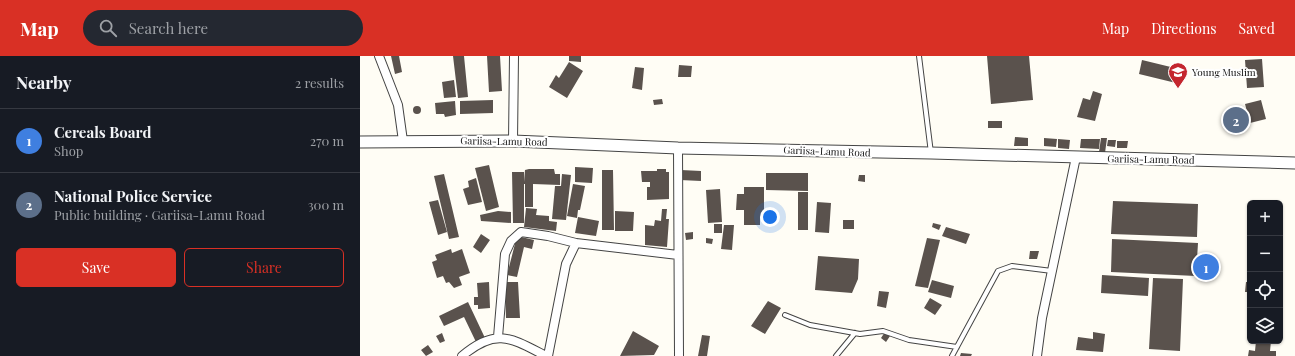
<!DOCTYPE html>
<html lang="en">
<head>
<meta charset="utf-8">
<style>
	:root { --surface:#171b24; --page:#242831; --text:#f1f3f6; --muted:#9ea1a6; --line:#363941; --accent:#d93025 }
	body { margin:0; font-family:"Playfair Display",serif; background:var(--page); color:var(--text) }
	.controls { position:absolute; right:12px; bottom:12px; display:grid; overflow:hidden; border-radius:6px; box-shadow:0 1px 3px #0004 }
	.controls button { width:36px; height:36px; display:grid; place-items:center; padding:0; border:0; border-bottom:1px solid var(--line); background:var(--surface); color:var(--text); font:20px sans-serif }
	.you { position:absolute; left:410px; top:161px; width:14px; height:14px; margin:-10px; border:3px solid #fff; border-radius:50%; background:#1a73e8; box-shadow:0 0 0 6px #1a73e833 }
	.badge { display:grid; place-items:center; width:26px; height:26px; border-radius:50%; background:var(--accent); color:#fff; font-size:13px; font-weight:700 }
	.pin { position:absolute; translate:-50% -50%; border:2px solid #fff; box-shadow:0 1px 4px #0006 }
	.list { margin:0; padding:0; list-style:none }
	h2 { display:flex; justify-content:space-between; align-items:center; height:52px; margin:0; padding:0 16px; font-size:17px }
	h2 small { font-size:13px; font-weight:400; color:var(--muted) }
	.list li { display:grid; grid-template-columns:26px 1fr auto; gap:12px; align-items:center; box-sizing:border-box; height:64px; padding:0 16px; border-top:1px solid var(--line) }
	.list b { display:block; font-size:15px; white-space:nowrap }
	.list p { margin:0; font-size:13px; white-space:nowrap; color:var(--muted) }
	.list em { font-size:13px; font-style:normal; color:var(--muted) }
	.actions { display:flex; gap:8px; padding:12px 16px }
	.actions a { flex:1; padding:9px 0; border:1px solid var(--accent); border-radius:6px; text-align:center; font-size:14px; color:var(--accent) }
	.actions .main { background:var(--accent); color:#fff }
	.icon { flex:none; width:22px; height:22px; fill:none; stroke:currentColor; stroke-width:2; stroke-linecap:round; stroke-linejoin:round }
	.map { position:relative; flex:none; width:935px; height:300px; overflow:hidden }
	header { display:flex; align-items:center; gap:24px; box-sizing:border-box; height:56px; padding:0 20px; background:var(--accent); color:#fff }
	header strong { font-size:19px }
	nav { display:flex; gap:22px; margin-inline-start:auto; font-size:14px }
	.search { width:280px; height:36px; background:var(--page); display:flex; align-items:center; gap:10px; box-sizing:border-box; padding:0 14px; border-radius:22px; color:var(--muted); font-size:15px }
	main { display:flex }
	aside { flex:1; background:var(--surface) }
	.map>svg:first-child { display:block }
	.building { fill:#5a524d }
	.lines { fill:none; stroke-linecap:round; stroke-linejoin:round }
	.service-casing { stroke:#444; stroke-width:6 }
	.minor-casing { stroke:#444; stroke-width:10 }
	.tertiary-casing { stroke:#444; stroke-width:13 }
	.service { stroke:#fff; stroke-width:4 }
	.minor { stroke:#fff; stroke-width:8 }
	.tertiary { stroke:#fff; stroke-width:11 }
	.labels { text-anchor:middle; stroke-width:4; stroke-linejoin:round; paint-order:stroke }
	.poi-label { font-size:10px; fill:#111; stroke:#fff; text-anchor:start }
	.street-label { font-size:10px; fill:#111; stroke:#fff }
</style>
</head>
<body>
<header>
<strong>Map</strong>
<div class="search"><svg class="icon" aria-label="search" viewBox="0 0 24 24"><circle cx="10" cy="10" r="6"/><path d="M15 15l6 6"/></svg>Search here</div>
<nav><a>Map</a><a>Directions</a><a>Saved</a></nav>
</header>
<main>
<aside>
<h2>Nearby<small>2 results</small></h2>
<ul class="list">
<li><span class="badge" style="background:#3f7fe0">1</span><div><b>Cereals Board</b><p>Shop</p></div><em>270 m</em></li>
<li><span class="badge" style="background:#5c6f8a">2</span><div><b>National Police Service</b><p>Public building · Gariisa-Lamu Road</p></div><em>300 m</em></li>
</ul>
<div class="actions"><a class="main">Save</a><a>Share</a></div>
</aside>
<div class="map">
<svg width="935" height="300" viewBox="0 0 935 300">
	<rect width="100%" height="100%" fill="#fffdf5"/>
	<path class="building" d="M 31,0 L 39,0 L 42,16 L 35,18 Z
		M 93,0 L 104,0 L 108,41 L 98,42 Z
		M 127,0 L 140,0 L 142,35 L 129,36 Z
		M 209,0 L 221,0 L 221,6 L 209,5 Z
		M 627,0 L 669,0 L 673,44 L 631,48 Z
		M 902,3 L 904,31 L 887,32 L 885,4 Z
		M 782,4 L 819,13 L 816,27 L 779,18 Z
		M 209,6 L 223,15 L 207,42 L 189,31 L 196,19 L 199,22 Z
		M 319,9 L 332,10 L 331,21 L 318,21 Z
		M 275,11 L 284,12 L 282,34 L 272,32 Z
		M 94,24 L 96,41 L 84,42 L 82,26 Z
		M 733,35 L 742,38 L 735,65 L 717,61 L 723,42 L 730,44 Z
		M 302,43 L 303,48 L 294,49 L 293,44 Z
		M 133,44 L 133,57 L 100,58 L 100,45 Z
		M 901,44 L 906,63 L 890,67 L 885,48 Z
		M 95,45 L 96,59 L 85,61 L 84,58 L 76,58 L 75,47 Z
		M53 54a4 4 0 1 1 8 0a4 4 0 1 1-8 0Z
		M 628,65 L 642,65 L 642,72 L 628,72 Z
		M 655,81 L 668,82 L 668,90 L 654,90 Z
		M 684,82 L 697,83 L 696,91 L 684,90 Z
		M 741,82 L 747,82 L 745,97 L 739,96 Z
		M 698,83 L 710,84 L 709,93 L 698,92 Z
		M 721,83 L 740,83 L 739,93 L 720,92 Z
		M 748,84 L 756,84 L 755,91 L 747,90 Z
		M 757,85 L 768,85 L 767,92 L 757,92 Z
		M 129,109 L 139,151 L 126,155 L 115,112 Z
		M 215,111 L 233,112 L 232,127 L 215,126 Z
		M 169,113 L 194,113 L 195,118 L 200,118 L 200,129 L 173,128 L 173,151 L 165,151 L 165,128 L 170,128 L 164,128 L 164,151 L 162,151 L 164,151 L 164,167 L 153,167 L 152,116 L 164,116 L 164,126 L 165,114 Z
		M 297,113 L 306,113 L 306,116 L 309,116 L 309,143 L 287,144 L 287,131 L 290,131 L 290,126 L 282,126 L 281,115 L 297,115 Z
		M 242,114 L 253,114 L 254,174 L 242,174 Z
		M 321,114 L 341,115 L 341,125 L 320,124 Z
		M 406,117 L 448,117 L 448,135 L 406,134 Z
		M 84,118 L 99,181 L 89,183 L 74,120 Z
		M 202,118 L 211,119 L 206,164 L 192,163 L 195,130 L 201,130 Z
		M 499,119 L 505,119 L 505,126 L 498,125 Z
		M 116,122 L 122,146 L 108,149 L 103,133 L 109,131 L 108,125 Z
		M 213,128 L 225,130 L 220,154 L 218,154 L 217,162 L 207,160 Z
		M 384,131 L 404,131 L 404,161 L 400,161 L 400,169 L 384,169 L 384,154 L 376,154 L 377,138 L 384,138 Z
		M 360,133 L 362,166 L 348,167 L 346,134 Z
		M 438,136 L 448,136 L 448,174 L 438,174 Z
		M 78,144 L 87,176 L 78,179 L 69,146 Z
		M 753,145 L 838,148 L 837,181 L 751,178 Z
		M 457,146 L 471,147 L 469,177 L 455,176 Z
		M 166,152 L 177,153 L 176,159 L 189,160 L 189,165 L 197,166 L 196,175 L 164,171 Z
		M 302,153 L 307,153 L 306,163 L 309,163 L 307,191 L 285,189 L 285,169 L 294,170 L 295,164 L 301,165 Z
		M 138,155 L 151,156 L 151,167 L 121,165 L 120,159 Z
		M 255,155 L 274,156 L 273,175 L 255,175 Z
		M 218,161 L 239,165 L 236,180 L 215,177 Z
		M 483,164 L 494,164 L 494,173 L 483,173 Z
		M 573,167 L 581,169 L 579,174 L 572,171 Z
		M 354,168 L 362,168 L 362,177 L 354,177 Z
		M 364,169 L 374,169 L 372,194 L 361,193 Z
		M 586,171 L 610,178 L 606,188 L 582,180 Z
		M 333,176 L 333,183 L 326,184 L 325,177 Z
		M 121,178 L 130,184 L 121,197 L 113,191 Z
		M 157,180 L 174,184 L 172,193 L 164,191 L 157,221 L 147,219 Z
		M 346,182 L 353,183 L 352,188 L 346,187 Z
		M 567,182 L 580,184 L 568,232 L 555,230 Z
		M 752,183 L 838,187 L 836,220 L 751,216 Z
		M 91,193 L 92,197 L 102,193 L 110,217 L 99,221 L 102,229 L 94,232 L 89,226 L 86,227 L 83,220 L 77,222 L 72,206 L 77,204 L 75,199 Z
		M 670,195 L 679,195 L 677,203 L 669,203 Z
		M 458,200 L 499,203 L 498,223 L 492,237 L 455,234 Z
		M 742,219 L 789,222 L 788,240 L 741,237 Z
		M 793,222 L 823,223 L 820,295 L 789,293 Z
		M 572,224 L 594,230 L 591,242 L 568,236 Z
		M 129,226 L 130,252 L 118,253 L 118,249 L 114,249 L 114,241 L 118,241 L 117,227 Z
		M 145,226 L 158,226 L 160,262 L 146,262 Z
		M 886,226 L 890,226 L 890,236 L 885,236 Z
		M 519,235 L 529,236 L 526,252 L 517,250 Z
		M 570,242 L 582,249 L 575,259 L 564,252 Z
		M 408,245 L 421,252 L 405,278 L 391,270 Z
		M 108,246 L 125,282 L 116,286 L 104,261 L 84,270 L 79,260 Z
		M 273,275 L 299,290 L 294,299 L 260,300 Z
		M 525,276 L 530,280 L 526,286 L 521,282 Z
		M 733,276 L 745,278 L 743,296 L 716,294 L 718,281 L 733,283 Z
		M 82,277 L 85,285 L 80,287 L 76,280 Z
		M 342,279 L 350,280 L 347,300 L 338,300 Z
		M 896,285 L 911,285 L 910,295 L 916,295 L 916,300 L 888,300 L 889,294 L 895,295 Z
		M 68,289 L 73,296 L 66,300 L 61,294 Z
		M 601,297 L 612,298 L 611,300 L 600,300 Z"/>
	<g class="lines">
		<defs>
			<path id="service" d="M 559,0 L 571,97
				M 425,259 L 450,269 L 500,278 L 523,275 L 549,284 L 597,291
				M 476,300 L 495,277
				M 592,300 L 638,215 L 652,210 L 692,215"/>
			<path id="minor" d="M 19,0 L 38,49 L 43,85
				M 153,85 L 154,0
				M 318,92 L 319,300
				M 138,281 L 145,198 L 151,185 L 161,176 L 188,180 L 216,187
				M 102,300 C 136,271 151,282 186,300
				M 188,300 L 206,208 L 216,187 L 318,199
				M 677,300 L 682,262 L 716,101"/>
			<path id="tertiary" d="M 0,86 L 153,85 L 318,92 L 571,97 L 935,107"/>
		</defs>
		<use href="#service" class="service-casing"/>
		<use href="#minor" class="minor-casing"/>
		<use href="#tertiary" class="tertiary-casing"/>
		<use href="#service" class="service"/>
		<use href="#minor" class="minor"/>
		<use href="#tertiary" class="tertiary"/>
	</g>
	<defs>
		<symbol id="school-pin" viewBox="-11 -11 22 30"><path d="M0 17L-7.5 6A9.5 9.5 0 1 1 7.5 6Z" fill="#c4262e" stroke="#fff"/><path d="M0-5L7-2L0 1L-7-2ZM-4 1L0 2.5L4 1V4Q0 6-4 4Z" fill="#fff"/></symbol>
	</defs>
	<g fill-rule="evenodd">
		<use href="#school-pin" x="807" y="5" width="22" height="30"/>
	</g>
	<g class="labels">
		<g class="poi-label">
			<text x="832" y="20">Young Muslim</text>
		</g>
		<g class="street-label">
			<text transform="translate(144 85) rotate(1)" y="4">Gariisa-Lamu Road</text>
			<text transform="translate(467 95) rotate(2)" y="4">Gariisa-Lamu Road</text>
			<text transform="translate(791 103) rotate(1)" y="4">Gariisa-Lamu Road</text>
		</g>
	</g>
</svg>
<div class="controls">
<button>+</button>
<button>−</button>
<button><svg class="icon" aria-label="locate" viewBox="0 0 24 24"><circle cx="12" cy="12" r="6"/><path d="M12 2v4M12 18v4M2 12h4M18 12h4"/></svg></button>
<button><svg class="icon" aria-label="layers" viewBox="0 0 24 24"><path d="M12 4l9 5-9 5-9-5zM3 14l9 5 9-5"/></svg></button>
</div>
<div class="you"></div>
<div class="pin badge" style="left:846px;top:211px;background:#3f7fe0">1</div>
<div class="pin badge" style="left:876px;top:64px;background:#5c6f8a">2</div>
</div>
</main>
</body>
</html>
